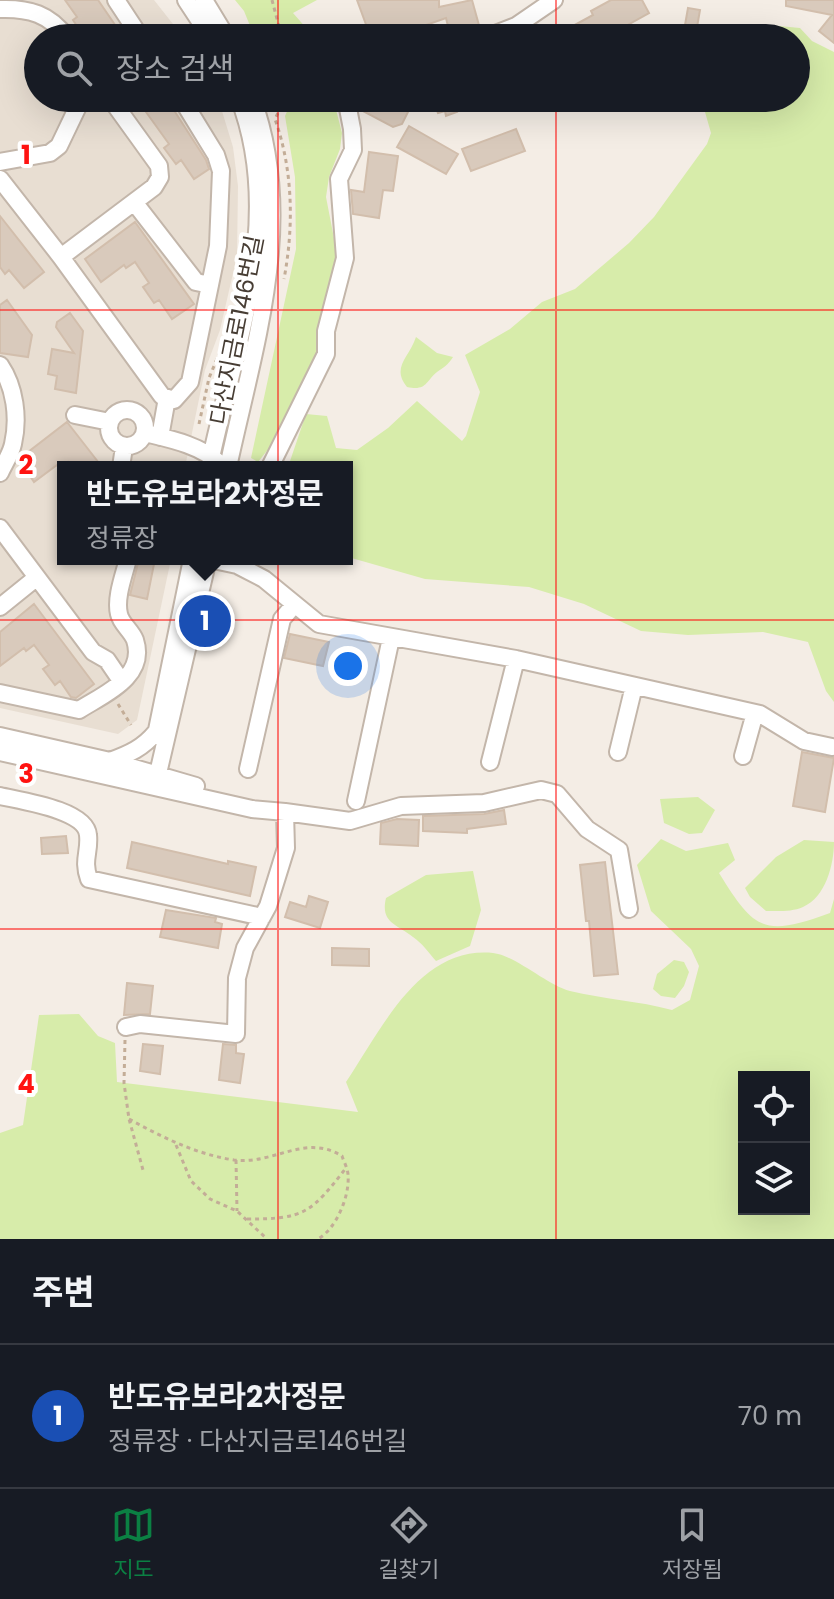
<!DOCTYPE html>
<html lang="ko">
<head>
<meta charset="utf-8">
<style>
	:root { --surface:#171b24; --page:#242831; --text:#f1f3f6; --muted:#9ea1a6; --line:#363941; --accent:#0b8043 }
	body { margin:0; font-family:Poppins,"Noto Sans KR",sans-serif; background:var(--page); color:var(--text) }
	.controls { position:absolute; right:24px; bottom:24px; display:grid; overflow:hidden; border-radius:0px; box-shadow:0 8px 32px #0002 }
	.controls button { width:72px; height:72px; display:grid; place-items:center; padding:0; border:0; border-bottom:2px solid var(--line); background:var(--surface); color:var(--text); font:40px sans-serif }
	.you { position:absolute; left:348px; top:666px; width:28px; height:28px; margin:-20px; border:6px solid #fff; border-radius:50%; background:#1a73e8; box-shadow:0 0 0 12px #1a73e833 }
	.badge { display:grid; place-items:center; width:52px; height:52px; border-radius:50%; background:var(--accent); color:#fff; font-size:26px; font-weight:700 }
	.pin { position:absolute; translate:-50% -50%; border:4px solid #fff; box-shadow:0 2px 8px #0006 }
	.popup { position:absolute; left:57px; top:461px; width:296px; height:104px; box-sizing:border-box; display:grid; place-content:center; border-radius:0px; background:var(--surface); filter:drop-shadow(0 2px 6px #0005); font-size:26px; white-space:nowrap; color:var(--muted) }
	.popup b { font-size:30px; color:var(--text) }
	.popup::after { content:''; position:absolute; left:50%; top:100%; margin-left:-16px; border:16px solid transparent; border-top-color:var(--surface) }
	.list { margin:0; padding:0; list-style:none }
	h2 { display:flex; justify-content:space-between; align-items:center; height:104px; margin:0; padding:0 32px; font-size:34px }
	h2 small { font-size:26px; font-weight:400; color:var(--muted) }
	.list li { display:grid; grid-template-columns:52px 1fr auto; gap:24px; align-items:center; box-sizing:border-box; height:144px; padding:0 32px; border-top:2px solid var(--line) }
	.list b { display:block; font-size:30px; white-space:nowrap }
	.list p { margin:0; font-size:26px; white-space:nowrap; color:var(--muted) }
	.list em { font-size:26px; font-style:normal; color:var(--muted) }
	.icon { flex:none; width:44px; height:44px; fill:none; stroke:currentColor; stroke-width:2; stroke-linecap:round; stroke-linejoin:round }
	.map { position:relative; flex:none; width:834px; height:1239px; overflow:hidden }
	.search { position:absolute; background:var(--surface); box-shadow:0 8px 32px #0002; left:24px; right:24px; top:24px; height:88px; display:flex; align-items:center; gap:20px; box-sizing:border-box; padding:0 28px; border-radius:44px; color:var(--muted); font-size:30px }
	.sheet { height:248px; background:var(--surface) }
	nav { display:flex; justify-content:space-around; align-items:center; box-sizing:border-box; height:112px; border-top:2px solid var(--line); background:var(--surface); font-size:22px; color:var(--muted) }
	nav a { display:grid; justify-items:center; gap:4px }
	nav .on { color:var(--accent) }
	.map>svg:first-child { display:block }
	.residential { fill:#e8ded2 }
	.green { fill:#d7ecaa; fill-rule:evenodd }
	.building { fill:#d9cabc; stroke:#d2beac; stroke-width:2 }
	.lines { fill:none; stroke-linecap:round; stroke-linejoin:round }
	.minor-casing { stroke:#c3b6aa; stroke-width:20 }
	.path { stroke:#c3ad97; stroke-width:3; stroke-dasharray:4 4; stroke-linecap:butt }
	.minor { stroke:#fff; stroke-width:16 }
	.grid { fill:none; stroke:#ff1311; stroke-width:2; stroke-opacity:0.55 }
	.labels { text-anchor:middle; stroke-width:8; stroke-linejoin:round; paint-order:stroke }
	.street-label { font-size:24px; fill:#473d34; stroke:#fff }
	.grid-label { font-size:26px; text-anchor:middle; font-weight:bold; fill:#ff1311; stroke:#fff; stroke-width:8; stroke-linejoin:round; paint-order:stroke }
</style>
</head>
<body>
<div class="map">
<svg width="834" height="1239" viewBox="0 0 834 1239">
	<rect width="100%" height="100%" fill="#f4ede5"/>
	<path class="residential" d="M 0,0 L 154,0 L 184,38 L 38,38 L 38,98 L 218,98 L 233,147 L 238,186 L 237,256 L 220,330 L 205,370 L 185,467 L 63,467 L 63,559 L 171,559 L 137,720 L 118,734 L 0,708 Z"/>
	<path class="green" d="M 235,0 L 317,0 L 293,13 L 315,38 L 255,38 L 244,11 Z
		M 769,25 L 800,28 L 812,41 L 834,52 L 834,702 L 826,691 L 808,642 L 763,632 L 688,635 L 641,631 L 584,604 L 529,587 L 425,579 L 348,557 L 347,467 L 288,467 L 306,414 L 327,416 L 336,448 L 357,450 L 388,428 L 417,401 L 462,441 L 466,436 L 480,392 L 465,355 L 510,329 L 542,302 L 575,289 L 629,243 L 654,217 L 707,144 L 711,133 L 701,98 L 796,98 L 796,38 L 754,38 L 754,34 Z
		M 315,98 L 333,98 L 342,133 L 340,149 L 329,177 L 326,197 L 338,259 L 322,352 L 270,447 L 258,462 L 251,458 L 296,249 L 295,177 L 285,116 L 290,105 Z
		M 416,337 L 437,353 L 453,357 C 448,365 444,367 437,372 C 425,382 427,391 407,387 C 391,367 409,358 416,337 Z
		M 698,797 L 715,810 L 702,833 L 689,834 L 664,823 L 660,799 Z
		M 661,839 L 686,851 L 728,843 L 735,860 L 719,873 C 755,931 764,937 830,913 L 834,899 L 834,1239 L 0,1239 L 0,1133 L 23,1125 L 39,1015 L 79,1014 L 98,1036 L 115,1043 L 117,1082 L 358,1112 L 346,1082 C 381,1030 419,946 493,953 C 515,955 547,985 570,991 C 603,999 639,1001 672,1010 L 690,1000 L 699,966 L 691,949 L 651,911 L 637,865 ZM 744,1077 L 804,1077 L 804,1209 L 744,1209 Z
		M 804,840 L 834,842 C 834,864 826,897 803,907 C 792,912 778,911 766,911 L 750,897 L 745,888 L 776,857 Z
		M 473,871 L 481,910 L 470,946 L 436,961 C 429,953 422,943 413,937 C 397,924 380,923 386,898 L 426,875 Z
		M 674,960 L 684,962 L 689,972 L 684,986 L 675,998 L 661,996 L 653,989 L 657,974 Z"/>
	<path class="building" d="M 65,0 L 98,0 L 124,38 L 85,38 L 73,20 L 77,17 Z
		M 357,0 L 439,0 L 439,7 L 472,0 L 480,29 L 476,33 L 451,38 L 446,18 L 409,31 L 411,38 L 371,38 Z
		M 611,0 L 642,0 L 649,13 L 604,38 L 551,38 L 593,15 L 591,11 Z
		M 786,0 L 834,0 L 834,43 L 819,31 L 832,15 L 786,6 Z
		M 688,8 L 700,10 L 697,27 L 685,25 Z
		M 136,98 L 166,98 L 206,160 L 209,169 L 194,179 L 181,160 L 176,164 L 164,148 L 169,144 Z
		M 361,98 L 388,98 L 409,110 L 402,124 L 393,127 L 359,109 Z
		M 432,98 L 453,98 L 457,112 L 446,116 L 445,111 L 438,113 Z
		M 409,126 L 458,154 L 446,174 L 397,147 Z
		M 516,129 L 525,151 L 471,171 L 462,149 Z
		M 369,152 L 398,156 L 393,191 L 383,190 L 379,218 L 353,214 L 351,190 L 364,192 Z
		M 0,216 L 44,272 L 24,288 L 9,270 L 5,274 L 0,267 Z
		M 135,222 L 194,304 L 172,319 L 159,300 L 154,303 L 143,287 L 149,283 L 135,262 L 126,268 L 124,265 L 101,282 L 85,259 Z
		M 7,300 L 32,335 L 28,357 L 0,353 L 0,305 Z
		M 70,313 L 83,331 L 76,393 L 55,389 L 57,376 L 48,374 L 52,349 L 74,353 L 56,327 L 57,322 Z
		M 67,422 L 102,467 L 71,467 L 68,462 L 59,468 L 57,465 L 34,482 L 19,459 Z
		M 139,559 L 155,559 L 147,599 L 130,595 Z
		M 34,604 L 94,684 L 76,698 L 71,697 L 60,681 L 55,685 L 43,669 L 49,665 L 34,645 L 26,651 L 24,648 L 0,666 L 0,632 Z
		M 290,634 L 329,642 L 323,666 L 284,658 Z
		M 802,752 L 834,758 L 825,812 L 793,806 Z
		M 504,810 L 506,824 L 467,829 L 467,833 L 423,831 L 423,816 L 484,814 Z
		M 397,819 L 419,820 L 418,846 L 380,844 L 381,823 Z
		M 66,836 L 68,853 L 42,854 L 41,838 Z
		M 132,842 L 228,864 L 228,861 L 256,867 L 250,896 L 127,868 Z
		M 605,862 L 618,974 L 594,976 L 589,921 L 586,921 L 580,865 Z
		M 309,896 L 328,902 L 320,928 L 285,917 L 290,902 L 306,907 Z
		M 166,910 L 216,918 L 215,922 L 222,924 L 218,948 L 160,937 Z
		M 332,948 L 369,949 L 369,966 L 332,965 Z
		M 127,983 L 153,986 L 150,1014 L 124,1015 Z
		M 143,1044 L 163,1046 L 160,1074 L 140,1071 Z
		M 223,1044 L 236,1045 L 236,1053 L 244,1054 L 240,1083 L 219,1080 Z"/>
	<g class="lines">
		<defs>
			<path id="minor" d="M 116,0 L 141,38
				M 186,0 L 211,38
				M 204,0 L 227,38
				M 0,9 C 29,8 50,14 67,38
				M 485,38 L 516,26 L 554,0
				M 0,162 L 50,153 L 59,146 L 82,98
				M 0,179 L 61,257 L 162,396 L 174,400 L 190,382 L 210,285 L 218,246 L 221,171 L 216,155 L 181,98
				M 134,202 L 196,282 L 210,285
				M 61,257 L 154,187 L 160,177 L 159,166 L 110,98
				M 0,365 C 15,387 19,418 13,444 C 11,454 4,464 0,473
				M109 428a18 18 0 1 1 36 0a18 18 0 1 1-36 0Z
				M 75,415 L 110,422
				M 145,433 C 170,439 200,445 219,463
				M 160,437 L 167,398
				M 121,467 L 124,447
				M 209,467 C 234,346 286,220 239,98
				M 228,467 C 254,346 297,220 252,98
				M 270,467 L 326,354 L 326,331 L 345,258 L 339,179 L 353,150 L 352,129 L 346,98
				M 0,528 L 93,652 L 107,660 L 122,682
				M 209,559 L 237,565 L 264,579 L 319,624 L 516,659 L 760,714 L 804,741 L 832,747
				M 0,607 L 36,578
				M 0,693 L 79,710 C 104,694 147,677 135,640 C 131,630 121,624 119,614 C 115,598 124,575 128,559
				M 157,730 L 192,559
				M 0,736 L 110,761 L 196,786
				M 0,752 L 252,809 L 285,812 L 286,848 L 268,906 L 245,948 L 237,978 L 236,1034 L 140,1024 L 126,1027
				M 618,752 L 634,686
				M 743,756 L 755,713
				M 110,761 C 129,754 143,748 156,732
				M 490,762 L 516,659
				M 248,769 L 282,619 L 294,605
				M 156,782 L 208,559
				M 0,796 C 22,801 86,810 88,835 C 90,852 82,860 89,879 L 262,917
				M 356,801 L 391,638
				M 285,812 L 350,821 L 401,806 L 484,803 L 541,790 L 557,794 L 587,829 L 619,850 L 629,909"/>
		</defs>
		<use href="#minor" class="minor-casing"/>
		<path class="path" d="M 272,0 L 282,38
			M 273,98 L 278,113 L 275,119 C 293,170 294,226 284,279
			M 199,424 L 209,378 L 219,354
			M 118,704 L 131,725
			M 125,1040 L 124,1083 L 129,1119 L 143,1170
			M 129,1119 C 162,1137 195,1154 234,1160 C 274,1165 305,1133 342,1156 C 344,1162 348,1169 348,1175 C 350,1196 336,1229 318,1239
			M 176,1145 L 191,1181 L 210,1199 L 237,1211 L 267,1239
			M 236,1160 L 237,1211
			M 247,1219 C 305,1219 311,1213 346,1168"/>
		<use href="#minor" class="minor"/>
	</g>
	<path class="grid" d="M 278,0 L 278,38M 556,0 L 556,38M 278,98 L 278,1239M 556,98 L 556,1239M 0,310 L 834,310M 0,620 L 834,620M 0,929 L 834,929"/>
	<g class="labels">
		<g class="street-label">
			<text transform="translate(237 330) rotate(-79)" y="8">다산지금로146번길</text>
		</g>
	</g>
	<g class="grid-label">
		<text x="26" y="164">1</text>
		<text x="26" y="474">2</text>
		<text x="26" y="783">3</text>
		<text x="26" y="1093">4</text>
	</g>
</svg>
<div class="controls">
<button><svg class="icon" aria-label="locate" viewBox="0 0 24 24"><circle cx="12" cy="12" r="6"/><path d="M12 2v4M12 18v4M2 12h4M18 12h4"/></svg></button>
<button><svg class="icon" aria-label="layers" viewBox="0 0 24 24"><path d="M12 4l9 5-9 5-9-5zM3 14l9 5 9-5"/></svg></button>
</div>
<div class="you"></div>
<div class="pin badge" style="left:205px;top:621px;background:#1a4fb4">1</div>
<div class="popup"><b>반도유보라2차정문</b>정류장</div>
<div class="search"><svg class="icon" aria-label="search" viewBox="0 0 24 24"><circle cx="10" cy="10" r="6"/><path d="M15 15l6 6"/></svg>장소 검색</div>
</div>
<section class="sheet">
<h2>주변<small></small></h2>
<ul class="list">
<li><span class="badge" style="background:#1a4fb4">1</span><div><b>반도유보라2차정문</b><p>정류장 · 다산지금로146번길</p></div><em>70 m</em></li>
</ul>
</section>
<nav>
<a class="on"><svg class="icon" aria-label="map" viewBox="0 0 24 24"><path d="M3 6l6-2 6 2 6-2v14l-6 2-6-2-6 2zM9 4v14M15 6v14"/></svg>지도</a>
<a><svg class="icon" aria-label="directions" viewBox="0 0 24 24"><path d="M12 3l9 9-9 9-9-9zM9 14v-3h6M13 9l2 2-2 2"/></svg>길찾기</a>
<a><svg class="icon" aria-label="saved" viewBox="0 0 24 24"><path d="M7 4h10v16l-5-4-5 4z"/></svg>저장됨</a>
</nav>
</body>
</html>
